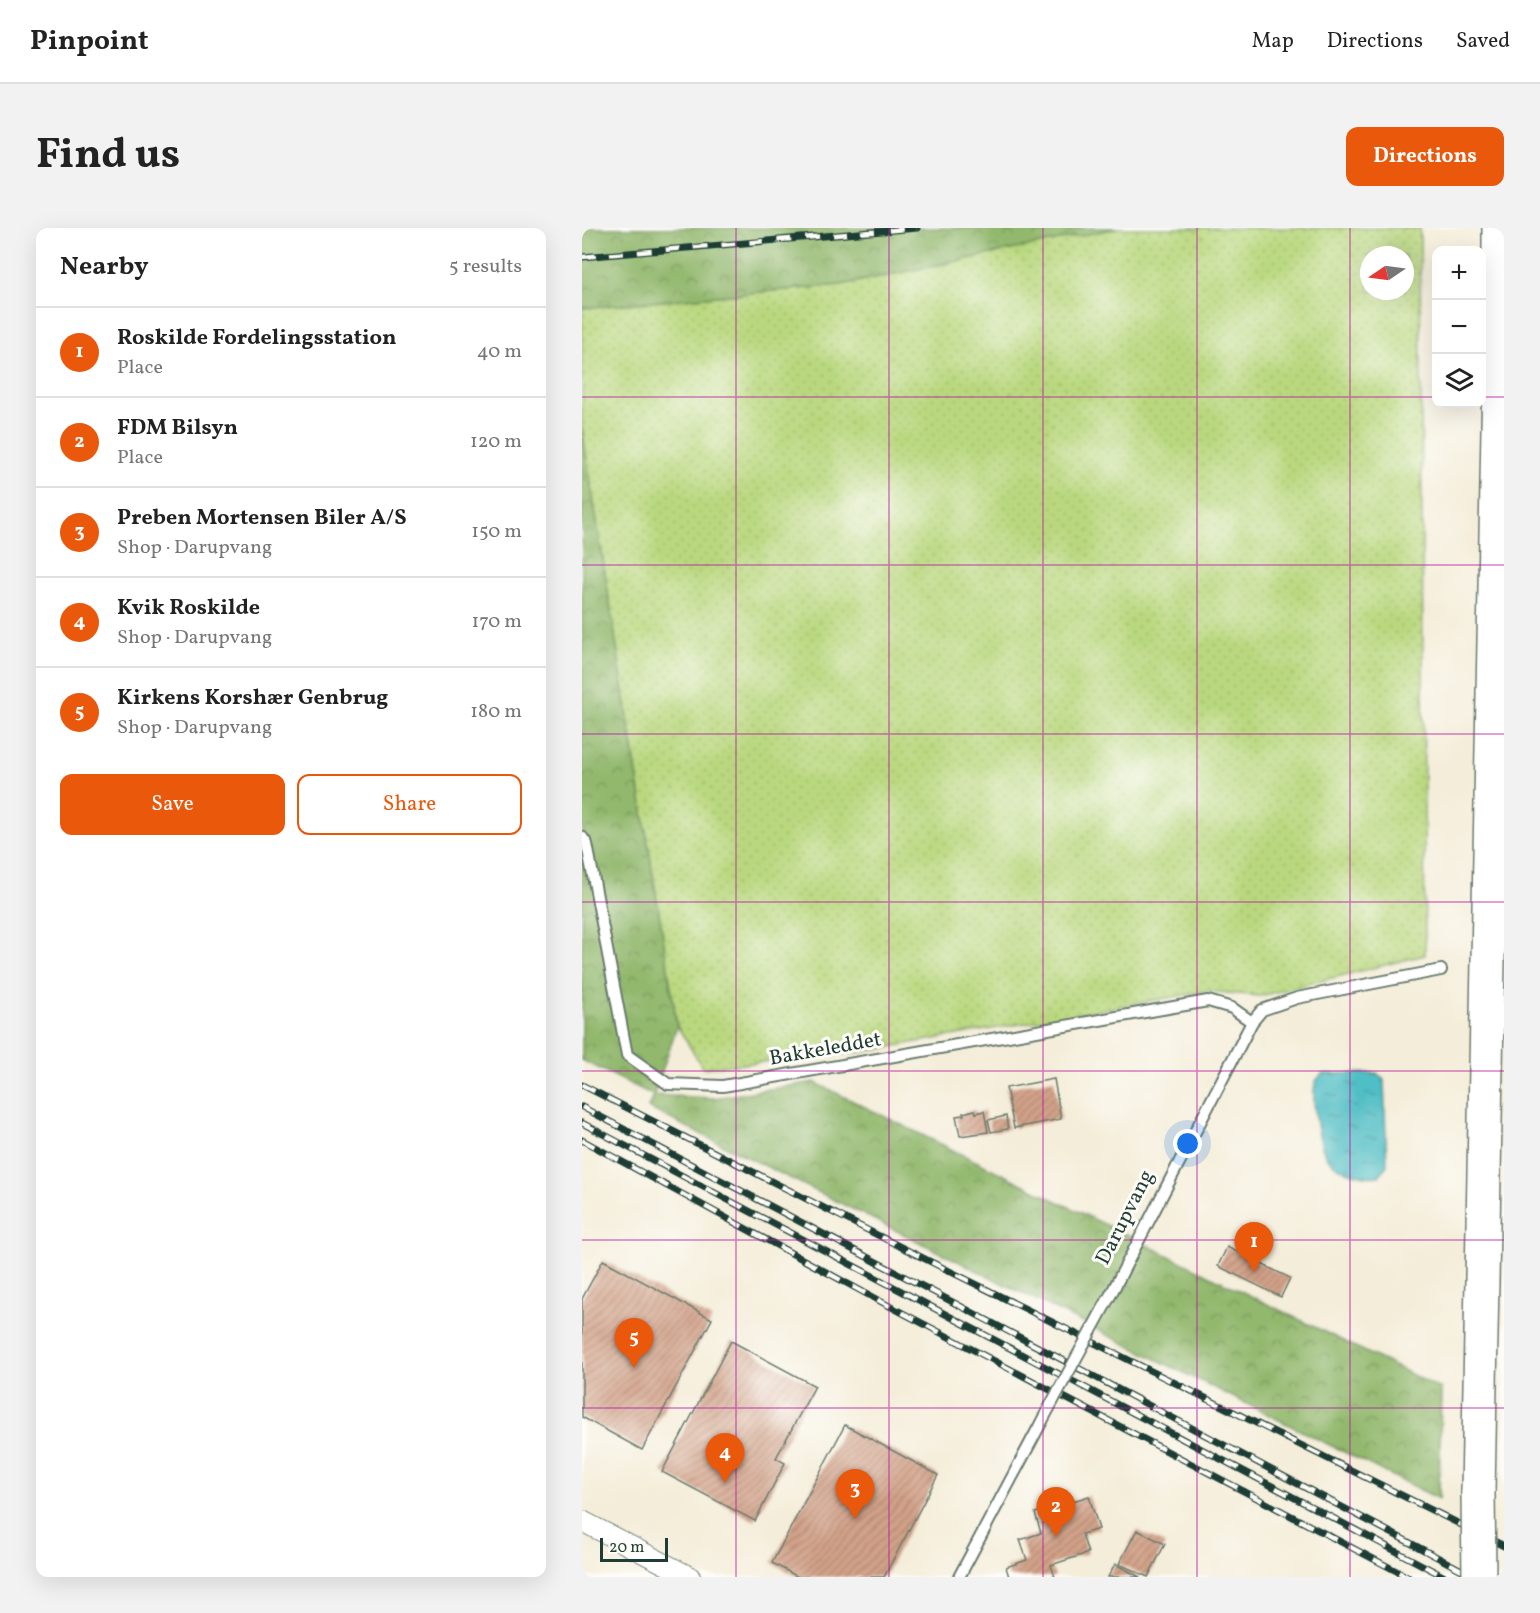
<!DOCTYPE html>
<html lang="en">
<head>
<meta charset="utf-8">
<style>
	:root { --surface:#fff; --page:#f2f2f2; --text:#222; --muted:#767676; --line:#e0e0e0; --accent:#ea580c }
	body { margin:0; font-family:Vollkorn,serif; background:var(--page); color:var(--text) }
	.controls { position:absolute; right:18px; top:18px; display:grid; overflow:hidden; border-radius:12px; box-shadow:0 6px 24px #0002 }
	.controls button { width:54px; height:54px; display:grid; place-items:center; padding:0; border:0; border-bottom:2px solid var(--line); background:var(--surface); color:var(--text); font:30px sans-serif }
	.compass { position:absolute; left:778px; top:18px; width:54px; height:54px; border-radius:50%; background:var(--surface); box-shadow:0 6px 24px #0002; rotate:257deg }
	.scale { position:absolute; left:18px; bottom:15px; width:68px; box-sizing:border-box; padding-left:6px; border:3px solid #1f3d34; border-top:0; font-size:16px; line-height:21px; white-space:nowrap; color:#1f3d34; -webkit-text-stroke:4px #fdfcf7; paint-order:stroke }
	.you { position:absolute; left:606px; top:916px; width:21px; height:21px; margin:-15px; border:4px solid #fff; border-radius:50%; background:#1a73e8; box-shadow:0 0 0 9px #1a73e833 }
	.badge { display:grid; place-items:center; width:39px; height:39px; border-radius:50%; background:var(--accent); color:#fff; font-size:20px; font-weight:700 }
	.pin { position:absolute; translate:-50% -50px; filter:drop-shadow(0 2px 3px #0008) }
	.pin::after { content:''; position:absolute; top:32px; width:21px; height:18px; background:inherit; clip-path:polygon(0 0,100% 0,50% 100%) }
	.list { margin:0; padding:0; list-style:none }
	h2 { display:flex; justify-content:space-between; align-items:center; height:78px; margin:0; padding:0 24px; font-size:26px }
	h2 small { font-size:20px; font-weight:400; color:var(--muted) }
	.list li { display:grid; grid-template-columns:39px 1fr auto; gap:18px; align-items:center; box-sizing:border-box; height:90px; padding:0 24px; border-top:2px solid var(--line) }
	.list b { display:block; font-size:22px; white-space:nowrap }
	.list p { margin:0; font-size:20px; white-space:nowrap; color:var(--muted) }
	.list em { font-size:20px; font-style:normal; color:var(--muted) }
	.actions { display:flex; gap:12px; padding:18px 24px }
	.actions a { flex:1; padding:14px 0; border:2px solid var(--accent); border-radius:12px; text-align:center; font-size:21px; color:var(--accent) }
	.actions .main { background:var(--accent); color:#fff }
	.icon { flex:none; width:33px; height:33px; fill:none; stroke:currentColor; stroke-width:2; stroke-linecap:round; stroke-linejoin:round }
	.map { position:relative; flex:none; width:922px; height:1349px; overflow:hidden; border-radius:12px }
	header { display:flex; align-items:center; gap:36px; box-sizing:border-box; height:84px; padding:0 30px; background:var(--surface); border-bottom:2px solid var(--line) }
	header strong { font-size:28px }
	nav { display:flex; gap:33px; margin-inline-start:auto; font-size:21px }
	.intro { display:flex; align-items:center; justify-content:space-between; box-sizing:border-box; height:144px; padding:0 36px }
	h1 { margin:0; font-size:42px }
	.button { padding:15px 27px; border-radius:12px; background:var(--accent); color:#fff; font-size:21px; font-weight:700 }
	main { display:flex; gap:36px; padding:0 36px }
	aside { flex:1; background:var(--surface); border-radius:12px; box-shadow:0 6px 24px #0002 }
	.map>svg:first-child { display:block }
	.grass { fill:url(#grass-dots); stroke:#6c8a59; stroke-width:1.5; fill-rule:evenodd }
	.forest { fill:url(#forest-crowns); stroke:#587a50; stroke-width:1.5 }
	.water { fill:url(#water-ripples); stroke:#387e7c; stroke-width:1.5 }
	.building { fill:url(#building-hatch) }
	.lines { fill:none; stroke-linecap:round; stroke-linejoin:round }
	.lane-casing { stroke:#6a7b6e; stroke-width:14 }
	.street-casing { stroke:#6a7b6e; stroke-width:22 }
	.highway-casing { stroke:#6a7b6e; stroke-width:36 }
	.lane { stroke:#fff; stroke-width:10 }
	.street { stroke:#fff; stroke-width:20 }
	.highway { stroke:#fff; stroke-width:33 }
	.rail-casing { stroke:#1f3d34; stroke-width:7 }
	.rail { stroke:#fdfcf7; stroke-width:4.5; stroke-dasharray:14; stroke-linecap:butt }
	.lane-bridge-casing { stroke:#6a7b6e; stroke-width:14; stroke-linecap:butt }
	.highway-bridge-casing { stroke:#6a7b6e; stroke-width:36; stroke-linecap:butt }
	.lane-bridge { stroke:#fff; stroke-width:10 }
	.highway-bridge { stroke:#fff; stroke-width:33 }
	.grid { fill:none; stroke:#b5179e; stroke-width:1.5; stroke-opacity:0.55 }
	.labels { text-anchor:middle; stroke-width:6; stroke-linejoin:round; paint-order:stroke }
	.street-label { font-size:21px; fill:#1f3d34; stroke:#fdfcf7 }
</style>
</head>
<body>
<header>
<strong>Pinpoint</strong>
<nav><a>Map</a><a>Directions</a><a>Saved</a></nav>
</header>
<div class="intro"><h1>Find us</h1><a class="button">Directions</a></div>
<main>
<aside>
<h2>Nearby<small>5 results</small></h2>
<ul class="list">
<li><span class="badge">1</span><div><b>Roskilde Fordelingsstation</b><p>Place</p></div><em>40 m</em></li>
<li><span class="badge">2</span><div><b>FDM Bilsyn</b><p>Place</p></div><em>120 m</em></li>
<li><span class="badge">3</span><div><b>Preben Mortensen Biler A/S</b><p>Shop · Darupvang</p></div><em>150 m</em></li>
<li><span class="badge">4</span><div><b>Kvik Roskilde</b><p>Shop · Darupvang</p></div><em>170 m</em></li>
<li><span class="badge">5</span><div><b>Kirkens Korshær Genbrug</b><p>Shop · Darupvang</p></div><em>180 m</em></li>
</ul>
<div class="actions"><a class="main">Save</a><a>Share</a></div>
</aside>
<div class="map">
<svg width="922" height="1349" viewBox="0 0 922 1349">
	<defs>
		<pattern id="grass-dots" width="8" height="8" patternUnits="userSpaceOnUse" patternTransform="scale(1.5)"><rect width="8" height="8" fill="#b9d87e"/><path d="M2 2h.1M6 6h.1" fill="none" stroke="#9fba6e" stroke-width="1.8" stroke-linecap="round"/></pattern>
		<pattern id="forest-crowns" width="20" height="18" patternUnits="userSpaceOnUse" patternTransform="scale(1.5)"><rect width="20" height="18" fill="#92b86d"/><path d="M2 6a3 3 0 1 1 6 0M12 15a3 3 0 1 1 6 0" fill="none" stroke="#77975a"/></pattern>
		<pattern id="water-ripples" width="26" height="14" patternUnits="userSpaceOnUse" patternTransform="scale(1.5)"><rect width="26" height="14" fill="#50bec5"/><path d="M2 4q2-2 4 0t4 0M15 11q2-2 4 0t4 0" fill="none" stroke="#429ca1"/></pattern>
		<pattern id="building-hatch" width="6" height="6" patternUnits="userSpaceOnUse" patternTransform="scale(1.5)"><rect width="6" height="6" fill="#d3a289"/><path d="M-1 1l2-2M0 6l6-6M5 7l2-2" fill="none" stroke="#ab8571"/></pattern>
	</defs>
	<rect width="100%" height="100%" fill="#fdfcf7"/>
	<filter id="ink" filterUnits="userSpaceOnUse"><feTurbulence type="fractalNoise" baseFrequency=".0167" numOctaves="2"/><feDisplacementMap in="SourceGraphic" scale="12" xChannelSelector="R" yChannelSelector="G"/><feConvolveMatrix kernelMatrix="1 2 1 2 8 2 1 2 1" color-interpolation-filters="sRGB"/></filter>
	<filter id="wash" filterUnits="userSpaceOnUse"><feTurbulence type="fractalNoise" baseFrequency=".008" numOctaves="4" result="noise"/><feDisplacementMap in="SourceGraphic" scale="24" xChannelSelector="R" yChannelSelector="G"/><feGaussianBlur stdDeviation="1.35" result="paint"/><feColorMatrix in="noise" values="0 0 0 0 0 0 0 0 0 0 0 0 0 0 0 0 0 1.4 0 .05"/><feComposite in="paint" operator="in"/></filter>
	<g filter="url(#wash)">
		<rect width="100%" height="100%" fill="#f4edd9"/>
		<path class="grass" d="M 533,0 L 838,0 L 843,727 L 678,768 L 625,763 L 279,824 L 121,840 L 95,798 L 0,200 L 0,80 L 259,57 ZM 787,27 L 823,27 L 823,63 L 787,63 Z"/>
		<path class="forest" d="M 0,0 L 536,0 L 259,57 L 0,80 Z
			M 0,200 L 95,798 L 72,867 L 132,870 L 232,854 L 859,1161 L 857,1271 L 66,880 L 71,867 L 0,832 Z"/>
		<path class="water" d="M 795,845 L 802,852 L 805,937 L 797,948 C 781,950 757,943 746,931 C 737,921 728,865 734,853 C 735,851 738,849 740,846 Z"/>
		<g id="blocks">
			<path class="building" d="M 472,851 L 479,891 L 432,900 L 424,860 Z
				M 393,882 L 394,885 L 402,883 L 406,904 L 378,908 L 374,888 L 382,887 L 381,885 Z
				M 424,888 L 426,901 L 409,904 L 406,892 Z
				M 645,1019 L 708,1050 L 699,1069 L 636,1038 Z
				M 21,1032 L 130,1091 L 60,1222 L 0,1189 L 0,1071 Z
				M 149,1113 L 233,1158 L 194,1230 L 203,1235 L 173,1293 L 80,1244 Z
				M 263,1197 L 356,1247 L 302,1349 L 216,1349 L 190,1335 Z
				M 507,1268 L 517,1301 L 500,1306 L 506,1325 L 469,1337 L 473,1349 L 427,1349 L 424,1339 L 445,1332 L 438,1312 L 459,1305 L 453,1285 Z
				M 555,1302 L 583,1316 L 566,1349 L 537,1336 Z
				M 533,1336 L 558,1349 L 526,1349 Z"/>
		</g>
	</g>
	<g filter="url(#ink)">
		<use href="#blocks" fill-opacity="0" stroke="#6a7b6e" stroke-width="1.5"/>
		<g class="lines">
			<defs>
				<path id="lane" d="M 0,609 L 5,616 L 45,827 L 86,856 L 141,858 L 626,773 L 650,780 L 670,794
					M 529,1066 L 670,794 L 680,782 L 715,770 L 859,742
					M 377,1349 L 460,1193"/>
				<path id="street" d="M 0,1293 L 108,1349"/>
				<path id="highway" d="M 896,1265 L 917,148 L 917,0"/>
			</defs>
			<use href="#lane" class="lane-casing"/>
			<use href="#street" class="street-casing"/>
			<use href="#highway" class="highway-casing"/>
			<use href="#lane" class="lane"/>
			<use href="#street" class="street"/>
			<use href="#highway" class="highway"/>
			<defs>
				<path id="rail" d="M 0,29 L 335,0
					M 0,857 L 319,1019 L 922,1318
					M 0,879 L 893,1349
					M 0,895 L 863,1349
					M 0,912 L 294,1071 L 826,1349"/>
			</defs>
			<use href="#rail" class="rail-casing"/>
			<use href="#rail" class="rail"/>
			<defs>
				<path id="lane-bridge" d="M 460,1193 L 529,1066"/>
				<path id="highway-bridge" d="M 896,1265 L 897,1349"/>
			</defs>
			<use href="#lane-bridge" class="lane-bridge-casing"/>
			<use href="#highway-bridge" class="highway-bridge-casing"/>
			<use href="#lane-bridge" class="lane-bridge"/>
			<use href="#highway-bridge" class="highway-bridge"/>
		</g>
	</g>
	<path class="grid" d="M 154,0 L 154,1349M 307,0 L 307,1349M 461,0 L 461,1349M 615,0 L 615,1349M 768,0 L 768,1349M 0,169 L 855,169M 900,169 L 922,169M 0,337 L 922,337M 0,506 L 922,506M 0,674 L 922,674M 0,843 L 922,843M 0,1012 L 922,1012M 0,1180 L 922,1180"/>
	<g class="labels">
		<g class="street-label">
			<text transform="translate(243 820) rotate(-10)" y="7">Bakkeleddet</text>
			<text transform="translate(542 989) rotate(-63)" y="7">Darupvang</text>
		</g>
	</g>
</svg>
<div class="controls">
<button>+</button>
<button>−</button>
<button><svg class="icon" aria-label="layers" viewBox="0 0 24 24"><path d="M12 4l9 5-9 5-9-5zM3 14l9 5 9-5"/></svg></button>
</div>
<svg class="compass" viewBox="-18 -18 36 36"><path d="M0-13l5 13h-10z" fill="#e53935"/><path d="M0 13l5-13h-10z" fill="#767676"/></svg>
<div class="scale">20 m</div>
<div class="you"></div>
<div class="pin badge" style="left:672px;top:1044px">1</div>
<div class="pin badge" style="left:474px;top:1309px">2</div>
<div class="pin badge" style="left:273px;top:1291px">3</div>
<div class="pin badge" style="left:143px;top:1255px">4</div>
<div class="pin badge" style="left:52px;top:1140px">5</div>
</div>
</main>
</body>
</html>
